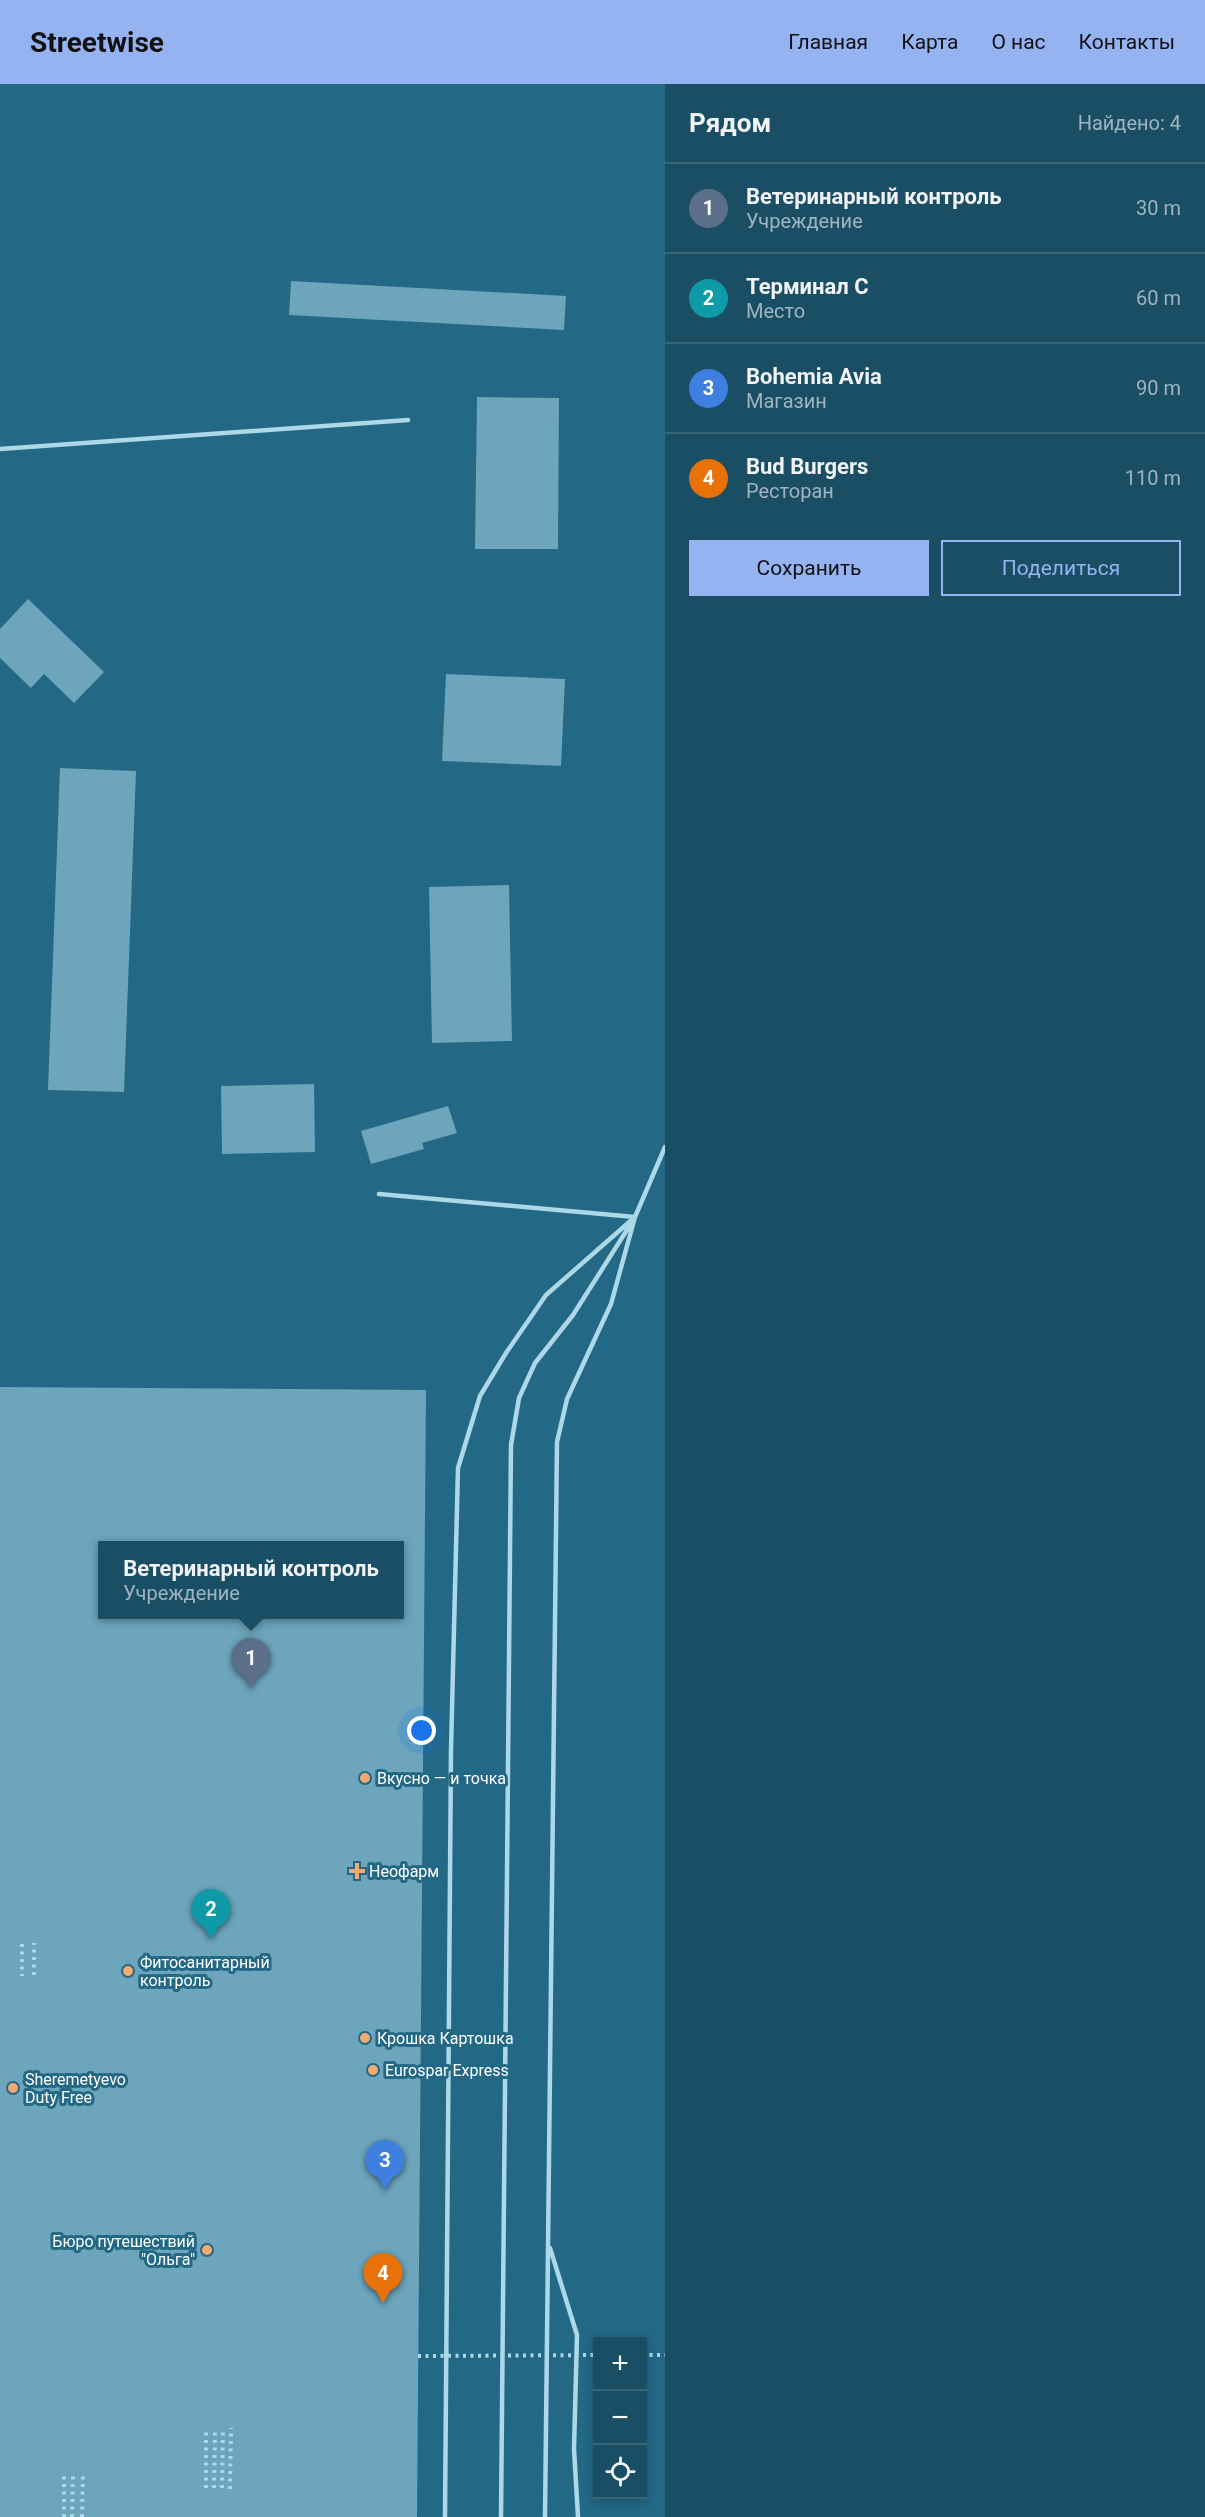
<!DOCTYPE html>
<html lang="ru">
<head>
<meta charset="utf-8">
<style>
	:root { --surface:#1a4e64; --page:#27586d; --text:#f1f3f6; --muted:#9fb4bf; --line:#386578; --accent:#95b2f1 }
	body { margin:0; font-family:Roboto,sans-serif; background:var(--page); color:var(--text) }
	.controls { position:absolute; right:18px; bottom:18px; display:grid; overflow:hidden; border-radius:0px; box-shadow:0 3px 9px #0003 }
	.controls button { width:54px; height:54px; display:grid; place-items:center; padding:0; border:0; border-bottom:2px solid var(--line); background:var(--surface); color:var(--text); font:30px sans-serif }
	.you { position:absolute; left:422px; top:1647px; width:21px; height:21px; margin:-15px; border:4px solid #fff; border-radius:50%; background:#1a73e8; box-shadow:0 0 0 9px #1a73e833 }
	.badge { display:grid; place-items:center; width:39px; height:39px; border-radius:50%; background:var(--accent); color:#fff; font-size:20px; font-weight:700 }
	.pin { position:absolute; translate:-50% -50px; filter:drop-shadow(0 2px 3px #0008) }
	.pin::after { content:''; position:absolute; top:32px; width:21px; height:18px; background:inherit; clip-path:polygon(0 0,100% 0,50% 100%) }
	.popup { position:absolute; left:98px; top:1457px; width:306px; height:78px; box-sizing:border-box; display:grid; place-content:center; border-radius:0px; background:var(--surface); filter:drop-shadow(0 2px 4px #0005); font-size:20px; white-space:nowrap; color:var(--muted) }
	.popup b { font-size:22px; color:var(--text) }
	.popup::after { content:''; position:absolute; left:50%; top:100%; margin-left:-12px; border:12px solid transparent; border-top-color:var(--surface) }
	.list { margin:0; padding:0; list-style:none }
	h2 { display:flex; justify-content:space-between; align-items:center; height:78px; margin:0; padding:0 24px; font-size:26px }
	h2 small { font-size:20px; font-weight:400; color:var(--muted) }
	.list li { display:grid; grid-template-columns:39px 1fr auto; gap:18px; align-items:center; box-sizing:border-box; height:90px; padding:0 24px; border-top:2px solid var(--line) }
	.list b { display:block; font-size:22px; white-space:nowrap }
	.list p { margin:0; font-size:20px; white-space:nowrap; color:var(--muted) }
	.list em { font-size:20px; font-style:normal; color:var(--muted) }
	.actions { display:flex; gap:12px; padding:18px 24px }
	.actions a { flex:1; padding:14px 0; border:2px solid var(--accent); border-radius:0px; text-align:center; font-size:21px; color:var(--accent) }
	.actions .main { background:var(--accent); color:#111 }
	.icon { flex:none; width:33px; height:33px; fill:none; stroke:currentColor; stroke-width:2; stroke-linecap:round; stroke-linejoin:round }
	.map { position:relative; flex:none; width:665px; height:2433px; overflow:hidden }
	header { display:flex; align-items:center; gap:36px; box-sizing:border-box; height:84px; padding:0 30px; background:var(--accent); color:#111 }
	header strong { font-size:28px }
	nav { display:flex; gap:33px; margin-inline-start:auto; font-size:21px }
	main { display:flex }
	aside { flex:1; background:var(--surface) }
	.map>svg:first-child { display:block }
	.building { fill:#6ca5bc; fill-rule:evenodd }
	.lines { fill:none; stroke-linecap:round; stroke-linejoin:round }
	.path { stroke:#add8e8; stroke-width:4; stroke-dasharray:3 4.5; stroke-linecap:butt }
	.lane { stroke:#add8e8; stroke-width:4.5 }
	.path-bridge { stroke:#add8e8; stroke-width:4; stroke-dasharray:3 4.5; stroke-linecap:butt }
	.poi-dot { fill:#f3aa70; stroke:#236885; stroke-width:2 }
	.labels { text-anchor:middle; stroke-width:6; stroke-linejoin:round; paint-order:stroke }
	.poi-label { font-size:16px; fill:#fff; stroke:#236885; text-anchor:start }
</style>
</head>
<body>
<header>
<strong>Streetwise</strong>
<nav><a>Главная</a><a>Карта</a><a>О нас</a><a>Контакты</a></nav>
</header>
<main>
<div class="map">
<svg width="665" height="2433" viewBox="0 0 665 2433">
	<rect width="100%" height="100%" fill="#236885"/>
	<path class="building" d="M 291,197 L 566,212 L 564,246 L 289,231 Z
		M 477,313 L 559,314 L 558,465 L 475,465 Z
		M 28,515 L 104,588 L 74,619 L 44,590 L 31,604 L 0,574 L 0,545 Z
		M 446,590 L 565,595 L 561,682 L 442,677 Z
		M 60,684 L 136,687 L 124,1008 L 48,1006 Z
		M 509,801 L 512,957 L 432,959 L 429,803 Z
		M 314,1000 L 315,1068 L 222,1070 L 221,1002 Z
		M 448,1022 L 457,1049 L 422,1059 L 424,1065 L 371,1080 L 361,1047 Z
		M 0,1303 L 426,1306 L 417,2433 L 0,2433 ZM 103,1462 L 400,1462 L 400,1530 L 103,1530 Z"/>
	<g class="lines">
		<path class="path" d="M 22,1860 L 22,1892
			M 34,1891 L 34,1859
			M 642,2271 L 665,2271
			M 206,2404 L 206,2344
			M 214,2404 L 215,2344
			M 222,2404 L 223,2344
			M 230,2405 L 231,2344
			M 64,2433 L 64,2388
			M 72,2433 L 73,2389
			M 82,2433 L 83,2389"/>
		<path class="lane" d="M 0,365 L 408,336
			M 379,1110 L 635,1133
			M 550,2164 L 577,2251 L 574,2365 L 578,2433
			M 445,2433 L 451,1666 L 458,1384 L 480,1312 L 506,1269 L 546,1211 L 635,1133
			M 501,2433 L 511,1361 L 519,1314 L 535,1279 L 573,1231 L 632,1138
			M 545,2433 L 557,1358 L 567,1315 L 611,1220 L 635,1133 L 665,1063"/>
		<path class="path-bridge" d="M 418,2272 L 598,2271"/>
	</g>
	<g class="poi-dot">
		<circle cx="365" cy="1694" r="6"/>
		<path d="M354 1778h6v6h6v6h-6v6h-6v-6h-6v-6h6z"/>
		<circle cx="128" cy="1887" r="6"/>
		<circle cx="365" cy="1954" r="6"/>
		<circle cx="373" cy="1986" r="6"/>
		<circle cx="13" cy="2004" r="6"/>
		<circle cx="207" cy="2166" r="6"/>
	</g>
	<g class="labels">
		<g class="poi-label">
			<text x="377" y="1700">Вкусно — и точка</text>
			<text x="369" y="1793">Неофарм</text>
			<text x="140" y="1884">Фитосанитарный<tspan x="140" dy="18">контроль</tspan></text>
			<text x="377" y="1960">Крошка Картошка</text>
			<text x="385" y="1992">Eurospar Express</text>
			<text x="25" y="2001">Sheremetyevo<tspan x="25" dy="18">Duty Free</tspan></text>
			<text x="195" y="2163" text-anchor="end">Бюро путешествий<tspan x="195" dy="18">"Ольга"</tspan></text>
		</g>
	</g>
</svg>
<div class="controls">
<button>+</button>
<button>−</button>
<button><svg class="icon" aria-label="locate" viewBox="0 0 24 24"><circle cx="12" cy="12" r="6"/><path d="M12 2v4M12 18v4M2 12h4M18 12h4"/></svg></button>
</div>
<div class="you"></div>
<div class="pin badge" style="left:251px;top:1604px;background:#5c6f8a">1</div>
<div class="popup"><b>Ветеринарный контроль</b>Учреждение</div>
<div class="pin badge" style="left:211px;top:1855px;background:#0f9aa8">2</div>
<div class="pin badge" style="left:385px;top:2106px;background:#3f7fe0">3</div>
<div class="pin badge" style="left:383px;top:2219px;background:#e8710a">4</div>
</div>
<aside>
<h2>Рядом<small>Найдено: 4</small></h2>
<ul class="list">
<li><span class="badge" style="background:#5c6f8a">1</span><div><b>Ветеринарный контроль</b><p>Учреждение</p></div><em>30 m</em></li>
<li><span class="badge" style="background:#0f9aa8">2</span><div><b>Терминал C</b><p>Место</p></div><em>60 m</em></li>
<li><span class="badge" style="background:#3f7fe0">3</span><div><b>Bohemia Avia</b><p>Магазин</p></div><em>90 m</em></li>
<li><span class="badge" style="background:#e8710a">4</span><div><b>Bud Burgers</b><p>Ресторан</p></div><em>110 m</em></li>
</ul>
<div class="actions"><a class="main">Сохранить</a><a>Поделиться</a></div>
</aside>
</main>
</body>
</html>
